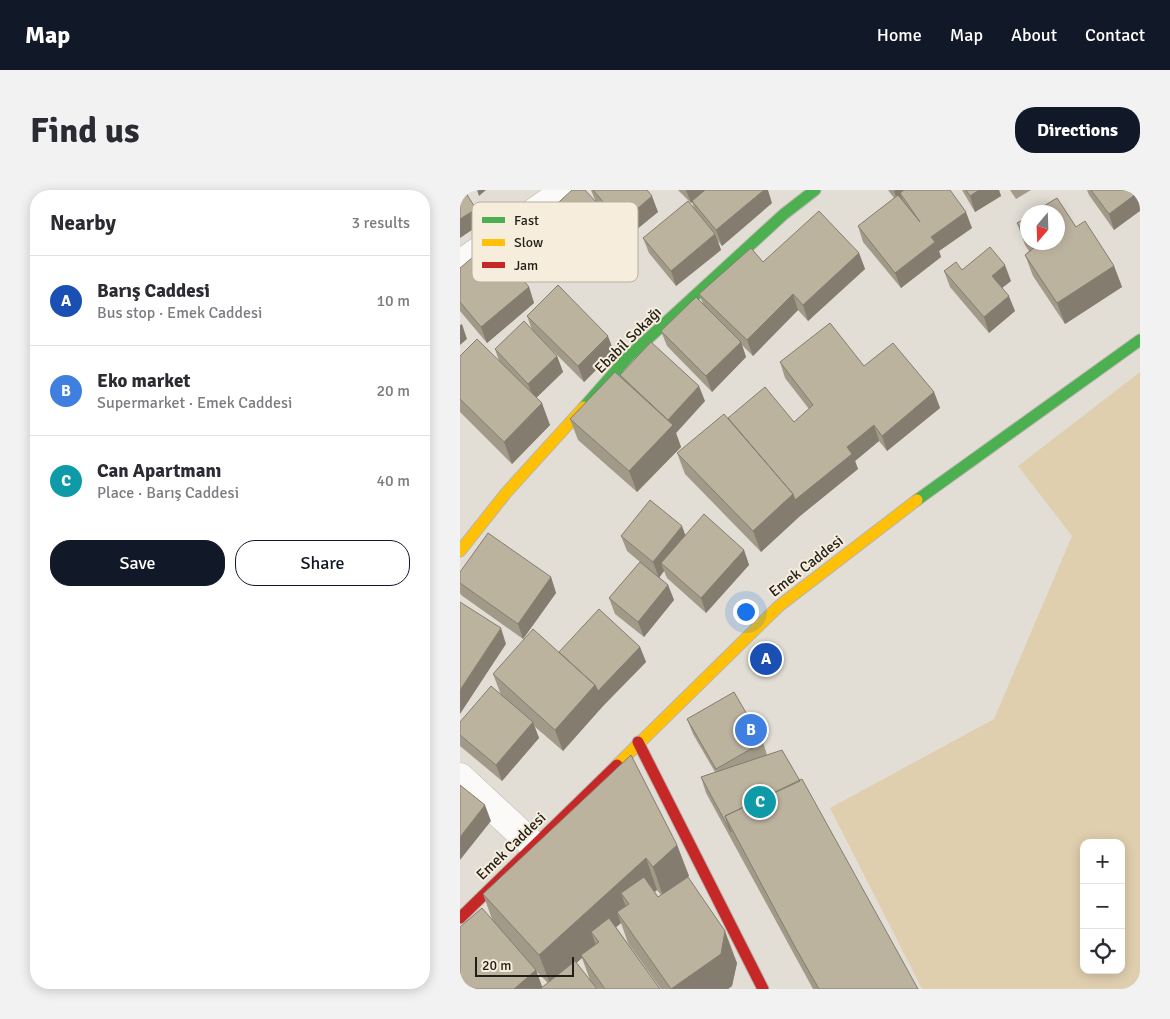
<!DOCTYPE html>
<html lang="en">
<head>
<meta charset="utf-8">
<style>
	:root { --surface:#fff; --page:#f2f2f3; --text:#2b2b33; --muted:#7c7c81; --line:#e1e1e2; --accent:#111827 }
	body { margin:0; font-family:Signika,sans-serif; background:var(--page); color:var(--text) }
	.controls { position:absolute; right:15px; bottom:15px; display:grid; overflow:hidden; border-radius:10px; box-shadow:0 2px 12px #0003 }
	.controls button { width:45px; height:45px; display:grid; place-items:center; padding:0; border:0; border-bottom:1px solid var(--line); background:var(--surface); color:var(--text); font:25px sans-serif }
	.compass { position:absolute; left:560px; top:15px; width:45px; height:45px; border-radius:50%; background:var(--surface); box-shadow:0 2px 12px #0003; rotate:199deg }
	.scale { position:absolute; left:15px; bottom:12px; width:99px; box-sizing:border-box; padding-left:5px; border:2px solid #221f18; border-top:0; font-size:14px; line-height:18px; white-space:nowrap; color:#221f18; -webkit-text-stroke:4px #f6eddc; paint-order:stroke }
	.you { position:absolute; left:285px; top:421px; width:18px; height:18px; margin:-12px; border:4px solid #fff; border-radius:50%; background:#1a73e8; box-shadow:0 0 0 8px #1a73e833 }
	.badge { display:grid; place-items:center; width:32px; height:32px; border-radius:50%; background:var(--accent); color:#fff; font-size:16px; font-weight:700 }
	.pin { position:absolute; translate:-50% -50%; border:2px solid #fff; box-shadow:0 1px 5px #0006 }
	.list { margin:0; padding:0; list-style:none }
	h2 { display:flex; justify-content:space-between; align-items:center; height:65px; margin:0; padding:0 20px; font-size:21px }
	h2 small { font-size:16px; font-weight:400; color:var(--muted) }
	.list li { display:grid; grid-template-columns:32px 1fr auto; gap:15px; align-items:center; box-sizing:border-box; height:90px; padding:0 20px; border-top:1px solid var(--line) }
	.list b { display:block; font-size:19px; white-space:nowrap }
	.list p { margin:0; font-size:16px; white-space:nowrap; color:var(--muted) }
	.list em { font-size:16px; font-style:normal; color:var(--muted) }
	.actions { display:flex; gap:10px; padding:15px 20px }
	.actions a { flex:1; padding:11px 0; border:1px solid var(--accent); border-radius:20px; text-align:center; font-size:18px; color:var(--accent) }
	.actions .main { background:var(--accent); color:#fff }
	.icon { flex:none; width:28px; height:28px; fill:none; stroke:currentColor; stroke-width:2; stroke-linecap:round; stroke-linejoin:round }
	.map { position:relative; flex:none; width:680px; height:799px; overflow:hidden; border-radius:20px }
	header { display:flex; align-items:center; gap:30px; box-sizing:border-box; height:70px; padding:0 25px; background:var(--accent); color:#fff }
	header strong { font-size:24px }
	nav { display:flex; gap:28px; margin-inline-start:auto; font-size:18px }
	.intro { display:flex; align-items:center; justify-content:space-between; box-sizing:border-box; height:120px; padding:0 30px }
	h1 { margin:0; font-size:35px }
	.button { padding:12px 22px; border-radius:20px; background:var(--accent); color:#fff; font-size:18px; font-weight:700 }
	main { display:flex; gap:30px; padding:0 30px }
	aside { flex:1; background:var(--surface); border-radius:20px; box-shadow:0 2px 12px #0003 }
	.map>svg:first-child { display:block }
	.green { fill:#e0cfae; fill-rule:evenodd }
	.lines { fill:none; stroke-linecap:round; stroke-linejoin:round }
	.street-casing { stroke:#b9b5ae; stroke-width:29 }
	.fast-casing { stroke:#b9b5ae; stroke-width:13 }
	.slow-casing { stroke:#b9b5ae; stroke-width:13 }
	.jam-casing { stroke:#b9b5ae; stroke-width:13 }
	.street { stroke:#fbfaf9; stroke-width:28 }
	.fast { stroke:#4caf50; stroke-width:11 }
	.slow { stroke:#ffc107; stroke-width:11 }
	.jam { stroke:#c62828; stroke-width:11 }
	.wall { fill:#a29a89; fill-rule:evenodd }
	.shaded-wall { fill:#847d6f }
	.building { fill:#bcb39f; stroke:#847d6f }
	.labels { text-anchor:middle; stroke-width:4; stroke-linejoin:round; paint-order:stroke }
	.street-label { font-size:15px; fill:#221f18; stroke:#f6eddc }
	.key { fill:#f6eddc; stroke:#b6afa1; stroke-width:1 }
	.key-label { font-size:14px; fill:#221f18 }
</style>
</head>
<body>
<header>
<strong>Map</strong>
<nav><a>Home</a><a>Map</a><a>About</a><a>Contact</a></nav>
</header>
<div class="intro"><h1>Find us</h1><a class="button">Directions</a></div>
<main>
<aside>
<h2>Nearby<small>3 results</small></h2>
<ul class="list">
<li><span class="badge" style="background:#1a4fb4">A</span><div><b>Barış Caddesi</b><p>Bus stop · Emek Caddesi</p></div><em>10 m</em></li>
<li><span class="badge" style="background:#3f7fe0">B</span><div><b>Eko market</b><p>Supermarket · Emek Caddesi</p></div><em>20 m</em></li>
<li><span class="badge" style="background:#0f9aa8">C</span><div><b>Can Apartmanı</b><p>Place · Barış Caddesi</p></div><em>40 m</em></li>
</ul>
<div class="actions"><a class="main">Save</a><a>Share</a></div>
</aside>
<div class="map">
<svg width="680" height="799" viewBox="0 0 680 799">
	<rect width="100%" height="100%" fill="#e3ded5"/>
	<path class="green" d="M 680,182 L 680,799 L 462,799 L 370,618 L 534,529 L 612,346 L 558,276 ZM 624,653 L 661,653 L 661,780 L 624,780 Z"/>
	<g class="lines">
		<defs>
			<path id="street" d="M 0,74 L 106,0
				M 0,587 L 73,655"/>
			<path id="fast" d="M 124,217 L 168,167 L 324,24 L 355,0
				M 457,310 L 680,150"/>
			<path id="slow" d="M 0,361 L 46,303 L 124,217
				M 157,575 L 319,416 L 457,310"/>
			<path id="jam" d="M 178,552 L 303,799
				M 0,728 L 157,575"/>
		</defs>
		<use href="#street" class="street-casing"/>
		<use href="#fast" class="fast-casing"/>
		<use href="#slow" class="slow-casing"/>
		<use href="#jam" class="jam-casing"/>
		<use href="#street" class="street"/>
		<use href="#fast" class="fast"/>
		<use href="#slow" class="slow"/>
		<use href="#jam" class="jam"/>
	</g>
	<path class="wall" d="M 131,0 L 187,0 L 198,22 L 166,48 L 158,38 L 163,51 L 138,74 L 128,63 L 110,79 L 82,49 L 76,33 L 135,10 Z
		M 218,0 L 245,0 L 312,13 L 262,56 L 258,51 L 261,60 L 216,96 L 189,63 L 183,48 L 234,19 L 232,12 L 231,13 Z
		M 428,0 L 490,0 L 512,38 L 479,61 L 481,67 L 441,98 L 403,52 L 398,36 L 434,8 Z
		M 502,0 L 539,0 L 541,6 L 515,22 Z
		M 550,0 L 571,0 L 556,9 Z
		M 627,0 L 680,0 L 654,40 L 629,5 Z
		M 568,27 L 568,52 L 598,52 L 654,76 L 662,97 L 605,134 L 573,86 L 565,65 L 569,61 L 565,55 L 557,33 Z
		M 399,63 L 405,79 L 348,131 L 338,120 L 293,166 L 282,155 L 286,167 L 252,202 L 207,156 L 201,141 L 243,114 L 239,104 L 303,72 Z
		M 0,78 L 69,97 L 74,113 L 27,153 L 0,121 Z
		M 502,80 L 551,91 L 542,98 L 555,121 L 529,143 L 490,97 L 484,81 Z
		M 67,126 L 154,162 L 124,192 L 85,153 L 97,166 L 103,182 L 76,208 L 90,235 L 52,274 L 0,222 L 0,166 L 39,171 L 35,159 L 72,140 Z
		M 320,172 L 404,176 L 474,202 L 480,218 L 427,261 L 419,251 L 395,271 L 398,279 L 340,326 L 301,362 L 225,284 L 217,263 L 268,228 L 334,232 L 349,219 L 325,188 Z
		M 160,185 L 245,211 L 216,243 L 221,257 L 177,302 L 118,250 L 110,229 Z
		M 225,345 L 284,360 L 289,375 L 246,423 L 207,388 L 204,381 L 199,387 L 208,395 L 214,410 L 184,447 L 155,424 L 149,408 L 180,372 L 167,361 L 161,346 Z
		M 91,387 L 96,403 L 63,449 L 1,405 L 0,403 L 0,393 Z
		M 180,457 L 186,472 L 143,516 L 103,561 L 74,536 L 79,548 L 42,591 L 0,556 L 0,532 L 41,505 L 33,484 L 99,462 Z
		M 227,529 L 303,552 L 307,565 L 458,799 L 353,799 L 246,603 L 241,587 L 255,582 L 233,544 Z
		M 217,655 L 229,686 L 227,687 L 277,773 L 272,796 L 268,799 L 201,799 L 168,753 L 161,733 L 156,737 L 200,799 L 0,799 L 33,732 L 23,704 ZM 197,700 L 201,705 L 198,707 L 194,702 ZM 122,768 L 130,790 L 116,773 ZM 76,781 L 88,793 L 82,797 Z"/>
	<path class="shaded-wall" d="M 17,0 L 26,0 L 19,6 Z
		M 226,0 L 245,0 L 231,13 Z
		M 304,0 L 308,0 L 312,13 L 262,56 L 256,40 Z
		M 436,0 L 464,0 L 440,3 L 444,14 L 440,17 L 434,1 Z
		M 519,0 L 539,0 L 541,6 L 515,22 L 510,6 Z
		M 680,1 L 680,21 L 654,40 L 649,24 Z
		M 192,6 L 198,22 L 166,48 L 161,33 Z
		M 16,19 L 21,34 L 0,48 L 0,29 Z
		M 506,22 L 512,38 L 479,61 L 481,67 L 441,98 L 435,83 L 471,47 Z
		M 157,35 L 163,51 L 138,74 L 132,58 Z
		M 255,44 L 261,60 L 216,96 L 211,81 Z
		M 122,47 L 128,63 L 110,79 L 104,64 Z
		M 399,63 L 405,79 L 348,131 L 343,115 Z
		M 545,75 L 551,91 L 538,101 L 532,86 Z
		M 654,76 L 662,97 L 605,134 L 597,113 Z
		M 69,97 L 74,113 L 27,153 L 21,137 Z
		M 333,104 L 338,120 L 293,166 L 287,150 Z
		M 549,106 L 555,121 L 529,143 L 524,127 Z
		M 2,134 L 7,149 L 0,155 L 0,135 Z
		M 148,146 L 154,162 L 124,192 L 118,176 Z
		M 281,152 L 286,167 L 252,202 L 246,186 Z
		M 97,166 L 103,182 L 74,210 L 68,194 Z
		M 239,196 L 245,211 L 216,243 L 221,257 L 177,302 L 169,281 L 206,232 Z
		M 474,202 L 480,218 L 427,261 L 422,246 Z
		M 82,213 L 90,235 L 52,274 L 44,252 Z
		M 414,235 L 419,251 L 395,271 L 398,279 L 340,326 L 301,362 L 293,341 L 333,304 L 387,257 Z
		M 222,336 L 228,352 L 201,373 L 204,381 L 199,388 L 193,372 Z
		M 284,360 L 289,375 L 246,423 L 241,408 Z
		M 91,387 L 96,403 L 63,449 L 58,434 Z
		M 208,395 L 214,410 L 184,447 L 178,432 Z
		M 41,438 L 46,454 L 0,524 L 0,500 Z
		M 180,457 L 186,472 L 143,516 L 103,561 L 95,540 L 135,495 Z
		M 73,532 L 79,548 L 42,591 L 36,575 Z
		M 25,615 L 31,631 L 0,670 L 0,647 Z
		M 217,655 L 229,686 L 204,709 L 193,677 Z
		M 186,668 L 197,700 L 172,723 L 169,714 L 161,703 L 169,725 L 157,722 L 161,733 L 139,752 L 131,742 L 136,755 L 121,765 L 122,768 L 91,796 L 79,765 Z
		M 265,741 L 277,773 L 272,796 L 268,799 L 211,799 Z
		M 76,780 L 83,799 L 54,799 Z"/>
	<path class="building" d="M 0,0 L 4,0 L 16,19 L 0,29 Z
		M 112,0 L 125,0 L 157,35 L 132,58 L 122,47 L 104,64 L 76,33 Z
		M 133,0 L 187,0 L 192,6 L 161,33 Z
		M 245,0 L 304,0 L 256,40 L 232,11 Z
		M 444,0 L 490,0 L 506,22 L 471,47 L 475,52 L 435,83 L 398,36 L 438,5 L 460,32 L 440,3 Z
		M 506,0 L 519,0 L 510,6 Z
		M 631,0 L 680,0 L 680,1 L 649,24 Z
		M 597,8 L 616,37 L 625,31 L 654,76 L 597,113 L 565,65 L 574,58 L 570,52 L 598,52 L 598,22 L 574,22 Z
		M 228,11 L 255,44 L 211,81 L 183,48 Z
		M 359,21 L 399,63 L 343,115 L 333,104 L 287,150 L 239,104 L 291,58 L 303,72 Z
		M 568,27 L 568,49 L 557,33 Z
		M 31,52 L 69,97 L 21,137 L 0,112 L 0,78 Z
		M 530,57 L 545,75 L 532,86 L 549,106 L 524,127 L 484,81 L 496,72 L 502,80 Z
		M 98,95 L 148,146 L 118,176 L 67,126 Z
		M 236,107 L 281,152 L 246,186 L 201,141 Z
		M 64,131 L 97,166 L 68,194 L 35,159 Z
		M 370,133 L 404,176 L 433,153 L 474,202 L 422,246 L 414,235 L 387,257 L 392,264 L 335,310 L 333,304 L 268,228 L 305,197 L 334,232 L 353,215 L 320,172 Z
		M 17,149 L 82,213 L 44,252 L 0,209 L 0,166 Z
		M 191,152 L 239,196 L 208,230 L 160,185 Z
		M 155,182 L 213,235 L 169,281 L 110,229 Z
		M 264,224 L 333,304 L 293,341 L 217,263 Z
		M 190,310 L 222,336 L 193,372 L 161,346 Z
		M 244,324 L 284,360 L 241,408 L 201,373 Z
		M 28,343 L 91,387 L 58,434 L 0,393 L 0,382 Z
		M 180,372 L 208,395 L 178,432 L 149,408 Z
		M 0,412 L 41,438 L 0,500 Z
		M 139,419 L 180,457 L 138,501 L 135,495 L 99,462 Z
		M 73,439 L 135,495 L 95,540 L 33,484 Z
		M 31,496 L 73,532 L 36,575 L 0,545 L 0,532 Z
		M 274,502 L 303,552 L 256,579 L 227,529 Z
		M 322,560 L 340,591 L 265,626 L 271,642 L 241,587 Z
		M 171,565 L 217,655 L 193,677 L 186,668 L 79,765 L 23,704 Z
		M 342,589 L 458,799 L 359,799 L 334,755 L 265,626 Z
		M 0,595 L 25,615 L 0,647 Z
		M 184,687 L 198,707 L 228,687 L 265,741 L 261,764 L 211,799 L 157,722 L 169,714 L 161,703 Z
		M 22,718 L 76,780 L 54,799 L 0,799 L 0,737 Z
		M 149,728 L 200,799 L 145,799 L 121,765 L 139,752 L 131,742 Z
		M 115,771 L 137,799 L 80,799 Z"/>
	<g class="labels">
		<g class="street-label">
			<text transform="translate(168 150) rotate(-45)" y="5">Ebabil Sokağı</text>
			<text transform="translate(346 376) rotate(-38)" y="5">Emek Caddesi</text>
			<text transform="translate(51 656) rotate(-44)" y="5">Emek Caddesi</text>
		</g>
	</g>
	<rect x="12" y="12" width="166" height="80" rx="8" class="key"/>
	<rect x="22" y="27" width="23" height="6" fill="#4caf50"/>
	<rect x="22" y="49" width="23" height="7" fill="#ffc107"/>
	<rect x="22" y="72" width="23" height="6" fill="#c62828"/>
	<g class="key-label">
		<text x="54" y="35">Fast</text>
		<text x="54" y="57">Slow</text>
		<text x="54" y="80">Jam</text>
	</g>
</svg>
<div class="controls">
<button>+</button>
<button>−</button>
<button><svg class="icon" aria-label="locate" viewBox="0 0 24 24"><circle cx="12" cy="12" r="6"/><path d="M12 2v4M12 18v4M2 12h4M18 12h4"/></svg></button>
</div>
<svg class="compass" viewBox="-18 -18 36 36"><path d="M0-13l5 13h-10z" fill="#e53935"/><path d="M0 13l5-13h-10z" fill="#7c7c81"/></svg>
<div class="scale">20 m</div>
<div class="you"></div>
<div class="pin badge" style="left:306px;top:469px;background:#1a4fb4">A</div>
<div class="pin badge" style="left:291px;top:540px;background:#3f7fe0">B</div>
<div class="pin badge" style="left:300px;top:612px;background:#0f9aa8">C</div>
</div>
</main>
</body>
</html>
